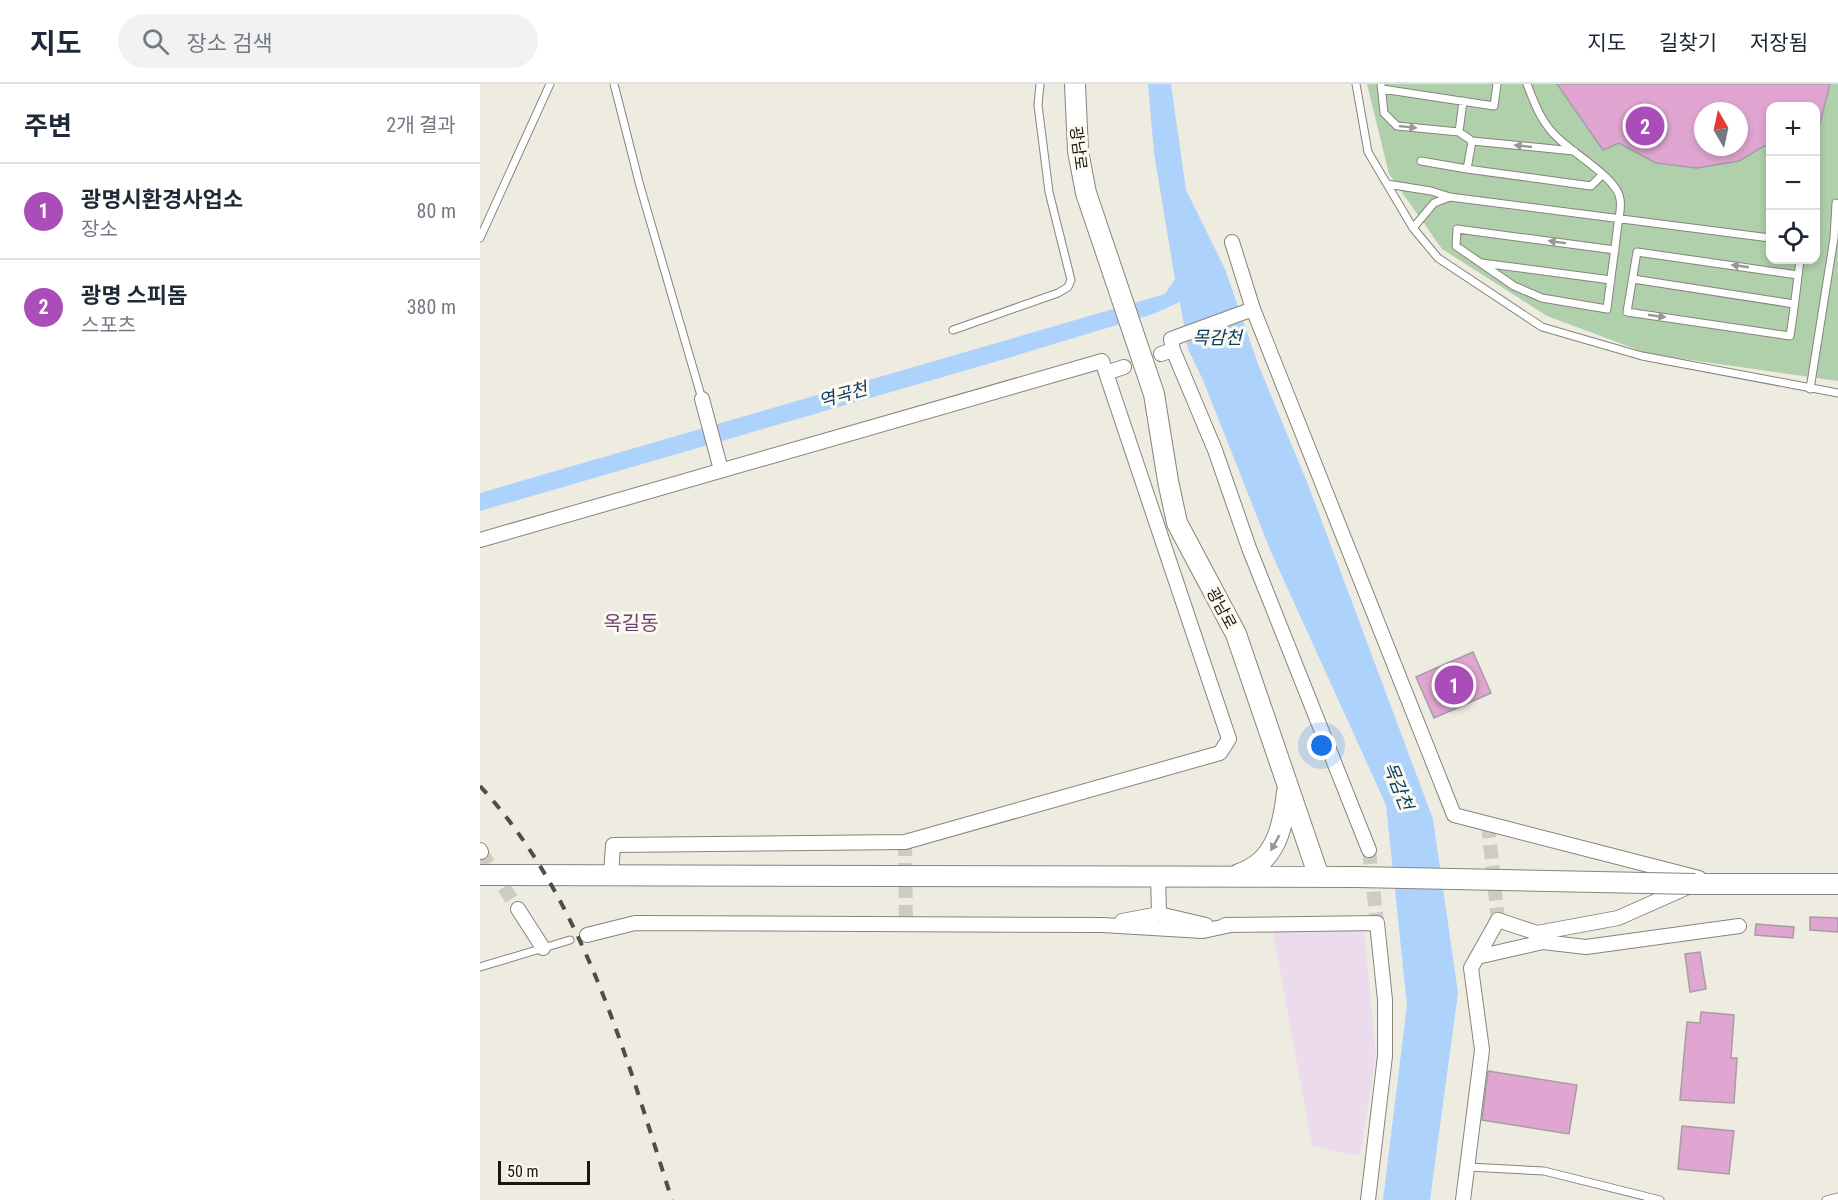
<!DOCTYPE html>
<html lang="ko">
<head>
<meta charset="utf-8">
<style>
	:root { --surface:#fff; --page:#f2f2f3; --text:#1f2937; --muted:#747a83; --line:#e0e1e3; --accent:#a94db8 }
	body { margin:0; font-family:"Roboto Condensed","Noto Sans KR",sans-serif; background:var(--page); color:var(--text) }
	.controls { position:absolute; right:18px; top:18px; display:grid; overflow:hidden; border-radius:12px; box-shadow:0 3px 9px #0003 }
	.controls button { width:54px; height:54px; display:grid; place-items:center; padding:0; border:0; border-bottom:2px solid var(--line); background:var(--surface); color:var(--text); font:30px sans-serif }
	.compass { position:absolute; left:1214px; top:18px; width:54px; height:54px; border-radius:50%; background:var(--surface); box-shadow:0 3px 9px #0003; rotate:351deg }
	.scale { position:absolute; left:18px; bottom:15px; width:92px; box-sizing:border-box; padding-left:6px; border:3px solid #181714; border-top:0; font-size:16px; line-height:21px; white-space:nowrap; color:#181714; -webkit-text-stroke:4px #fcf9ee; paint-order:stroke }
	.you { position:absolute; left:842px; top:662px; width:21px; height:21px; margin:-15px; border:4px solid #fff; border-radius:50%; background:#1a73e8; box-shadow:0 0 0 9px #1a73e833 }
	.badge { display:grid; place-items:center; width:39px; height:39px; border-radius:50%; background:var(--accent); color:#fff; font-size:20px; font-weight:700 }
	.pin { position:absolute; translate:-50% -50%; border:3px solid #fff; box-shadow:0 2px 6px #0006 }
	.list { margin:0; padding:0; list-style:none }
	h2 { display:flex; justify-content:space-between; align-items:center; height:78px; margin:0; padding:0 24px; font-size:26px }
	h2 small { font-size:20px; font-weight:400; color:var(--muted) }
	.list li { display:grid; grid-template-columns:39px 1fr auto; gap:18px; align-items:center; box-sizing:border-box; height:96px; padding:0 24px; border-top:2px solid var(--line) }
	.list b { display:block; font-size:22px; white-space:nowrap }
	.list p { margin:0; font-size:20px; white-space:nowrap; color:var(--muted) }
	.list em { font-size:20px; font-style:normal; color:var(--muted) }
	.icon { flex:none; width:33px; height:33px; fill:none; stroke:currentColor; stroke-width:2; stroke-linecap:round; stroke-linejoin:round }
	.map { position:relative; flex:none; width:1358px; height:1116px; overflow:hidden }
	header { display:flex; align-items:center; gap:36px; box-sizing:border-box; height:84px; padding:0 30px; background:var(--surface); border-bottom:2px solid var(--line) }
	header strong { font-size:28px }
	nav { display:flex; gap:33px; margin-inline-start:auto; font-size:21px }
	.search { width:420px; height:54px; background:var(--page); display:flex; align-items:center; gap:15px; box-sizing:border-box; padding:0 21px; border-radius:33px; color:var(--muted); font-size:22px }
	main { display:flex }
	aside { flex:1; background:var(--surface) }
	.map>svg:first-child { display:block }
	.industrial { fill:#ecdbed }
	.green { fill:#b0cfab; fill-rule:evenodd }
	.water { fill:#add3fd }
	.building { fill:#e0a6d1; stroke:#a69da4; stroke-width:1.5; fill-rule:evenodd }
	.lines { fill:none; stroke-linecap:round; stroke-linejoin:round }
	.street-tunnel { stroke:#cecbc1; stroke-width:14; stroke-dasharray:14 7; stroke-linecap:butt }
	.lane-casing { stroke:#86847a; stroke-width:9 }
	.street-casing { stroke:#86847a; stroke-width:16 }
	.secondary-casing { stroke:#86847a; stroke-width:22 }
	.lane { stroke:#fff; stroke-width:7 }
	.street { stroke:#fff; stroke-width:14 }
	.secondary { stroke:#fff; stroke-width:20 }
	.rail { stroke:#4f4d48; stroke-width:4; stroke-dasharray:10 10; stroke-linecap:butt }
	.secondary-bridge-casing { stroke:#86847a; stroke-width:22; stroke-linecap:butt }
	.secondary-bridge { stroke:#fff; stroke-width:20 }
	.oneway { fill:#979795 }
	.labels { text-anchor:middle; stroke-width:6; stroke-linejoin:round; paint-order:stroke }
	.street-label { font-size:16px; fill:#181714; stroke:#fcf9ee }
	.water-label { font-size:18px; font-style:italic; fill:#083c6a; stroke:#fcf9ee }
	.quarter-label { font-size:20px; fill:#6c3e73; stroke:#fcf9ee }
</style>
</head>
<body>
<header>
<strong>지도</strong>
<div class="search"><svg class="icon" aria-label="search" viewBox="0 0 24 24"><circle cx="10" cy="10" r="6"/><path d="M15 15l6 6"/></svg>장소 검색</div>
<nav><a>지도</a><a>길찾기</a><a>저장됨</a></nav>
</header>
<main>
<aside>
<h2>주변<small>2개 결과</small></h2>
<ul class="list">
<li><span class="badge">1</span><div><b>광명시환경사업소</b><p>장소</p></div><em>80 m</em></li>
<li><span class="badge">2</span><div><b>광명 스피돔</b><p>스포츠</p></div><em>380 m</em></li>
</ul>
</aside>
<div class="map">
<svg width="1358" height="1116" viewBox="0 0 1358 1116">
	<rect width="100%" height="100%" fill="#eeebe0"/>
	<path class="industrial" d="M 884,846 L 896,972 L 880,1072 L 832,1062 L 793,848 Z"/>
	<path class="green" d="M 887,0 L 1358,0 L 1358,297 L 1169,270 L 1067,232 L 962,165 L 909,90 ZM 1290,22 L 1336,22 L 1336,176 L 1290,176 ZM 1223,27 L 1259,27 L 1259,63 L 1223,63 Z"/>
	<path class="water" d="M 668,0 L 691,0 L 706,106 L 745,185 L 778,280 L 829,403 L 953,735 L 978,909 L 950,1116 L 903,1116 L 927,921 L 906,721 L 791,468 L 723,296 L 708,265 L 700,218 L 673,230 L 518,277 L 0,427 L 0,409 L 685,210 L 695,195 L 674,69 Z"/>
	<path class="building" d="M 1077,0 L 1350,0 L 1339,43 L 1335,43 L 1335,22 L 1290,22 L 1290,63 L 1284,62 L 1259,77 L 1217,84 L 1176,79 L 1139,59 L 1123,66 ZM 1223,27 L 1259,27 L 1259,63 L 1223,63 Z
		M 993,568 L 1011,609 L 954,634 L 936,593 Z
		M 1330,833 L 1358,834 L 1358,848 L 1330,846 Z
		M 1276,840 L 1314,843 L 1313,854 L 1275,851 Z
		M 1220,868 L 1226,905 L 1210,908 L 1205,870 Z
		M 1221,928 L 1254,931 L 1251,974 L 1257,974 L 1254,1019 L 1200,1016 L 1207,938 L 1220,939 Z
		M 1008,987 L 1097,1001 L 1089,1050 L 1002,1036 Z
		M 1202,1042 L 1254,1047 L 1249,1090 L 1198,1085 Z"/>
	<g class="lines">
		<path class="street-tunnel" d="M 1008,740 L 1018,836
			M 425,758 L 426,840
			M 889,766 L 897,839
			M 1,768 L 38,825"/>
		<defs>
			<path id="lane" d="M 134,0 L 160,102 L 222,315
				M 876,0 L 888,68 L 933,144 L 958,174 L 1062,243 L 1162,272 L 1358,309
				M 901,0 L 904,29 L 917,42 L 979,48 L 992,57 L 987,85 L 1111,102 L 1122,91
				M 1047,0 C 1055,21 1062,40 1079,55 C 1093,69 1138,95 1140,115 C 1142,125 1138,137 1137,147 C 1134,173 1130,199 1127,225 L 1062,214 L 1034,202 L 976,162 L 977,145 L 1135,166
				M 902,5 L 1014,22 L 1017,0
				M 979,48 L 983,17
				M 992,57 L 1094,67
				M 941,77 L 987,85
				M 907,100 L 951,107 L 970,113 L 954,119 L 933,144
				M 970,113 L 1290,154
				M 0,154 L 70,0
				M 1002,179 L 1131,196
				M 1318,191 L 1157,168 L 1147,228 L 1310,252 C 1314,226 1317,201 1320,176
				M 1153,195 L 1314,220
				M 473,246 L 578,209 L 588,203 L 591,196 L 569,108 L 558,21 L 560,0
				M 1330,305 L 1354,154 L 1356,119
				M 0,883 L 90,856
				M 988,1083 L 1064,1087 L 1180,1116
				M 1346,1116 L 1358,1113"/>
			<path id="street" d="M 752,158 L 773,225 L 974,731 L 1219,794
				M 693,266 L 735,366 L 769,464 L 889,766
				M 681,270 L 693,266 L 691,255 L 773,225
				M 626,289 L 644,283
				M 222,315 L 241,386
				M 0,456 L 622,277 L 749,655 L 740,669 L 425,758 L 133,761 L 131,791
				M 0,766 L 1,768
				M 678,793 L 679,830 L 726,841
				M 38,825 L 63,864
				M 642,837 L 679,830
				M 745,841 L 897,839 L 905,916 L 905,972 L 888,1116
				M 107,851 L 155,839 L 622,841 L 723,847 L 751,841
				M 1063,858 L 1106,863 L 1259,842
				M 997,873 L 1063,858 L 1069,852
				M 983,1116 L 1002,966 L 991,884 L 1018,836 L 1057,849 L 1138,834 L 1208,803"/>
			<path id="secondary" d="M 595,0 L 598,67 L 606,109 L 674,310 L 688,397 L 697,439 L 756,550 L 839,793
				M 759,790 C 796,778 803,743 807,708
				M 0,791 L 876,793
				M 1215,800 L 1358,800"/>
		</defs>
		<use href="#lane" class="lane-casing"/>
		<use href="#street" class="street-casing"/>
		<use href="#secondary" class="secondary-casing"/>
		<use href="#lane" class="lane"/>
		<use href="#street" class="street"/>
		<use href="#secondary" class="secondary"/>
		<path class="rail" d="M 0,702 C 104,815 146,973 192,1116"/>
		<defs>
			<path id="secondary-bridge" d="M 876,793 L 1215,800"/>
		</defs>
		<use href="#secondary-bridge" class="secondary-bridge-casing"/>
		<use href="#secondary-bridge" class="secondary-bridge"/>
	</g>
	<defs><path id="oneway-solid" d="M-6-.8H1V-3.2L6.5 0L1 3.2V.8H-6Z" transform="scale(1.5)"/></defs>
	<g class="oneway">
		<use href="#oneway-solid" transform="translate(928 43) rotate(6)"/>
		<use href="#oneway-solid" transform="translate(1043 62) rotate(-174)"/>
		<use href="#oneway-solid" transform="translate(1077 158) rotate(-173)"/>
		<use href="#oneway-solid" transform="translate(1260 182) rotate(-172)"/>
		<use href="#oneway-solid" transform="translate(1177 232) rotate(8)"/>
		<use href="#oneway-solid" transform="translate(795 759) rotate(119)"/>
	</g>
	<g class="labels">
		<g class="street-label">
			<text transform="translate(599 64) rotate(83)" y="6">광남로</text>
			<text transform="translate(742 524) rotate(62)" y="6">광남로</text>
		</g>
		<g class="water-label">
			<text x="737" y="260">목감천</text>
			<text transform="translate(363 311) rotate(-16)" y="6">역곡천</text>
			<text transform="translate(918 702) rotate(68)" y="6">목감천</text>
		</g>
		<g class="quarter-label">
			<text x="151" y="546">옥길동</text>
		</g>
	</g>
</svg>
<div class="controls">
<button>+</button>
<button>−</button>
<button><svg class="icon" aria-label="locate" viewBox="0 0 24 24"><circle cx="12" cy="12" r="6"/><path d="M12 2v4M12 18v4M2 12h4M18 12h4"/></svg></button>
</div>
<svg class="compass" viewBox="-18 -18 36 36"><path d="M0-13l5 13h-10z" fill="#e53935"/><path d="M0 13l5-13h-10z" fill="#747a83"/></svg>
<div class="scale">50 m</div>
<div class="you"></div>
<div class="pin badge" style="left:974px;top:601px">1</div>
<div class="pin badge" style="left:1165px;top:42px">2</div>
</div>
</main>
</body>
</html>
